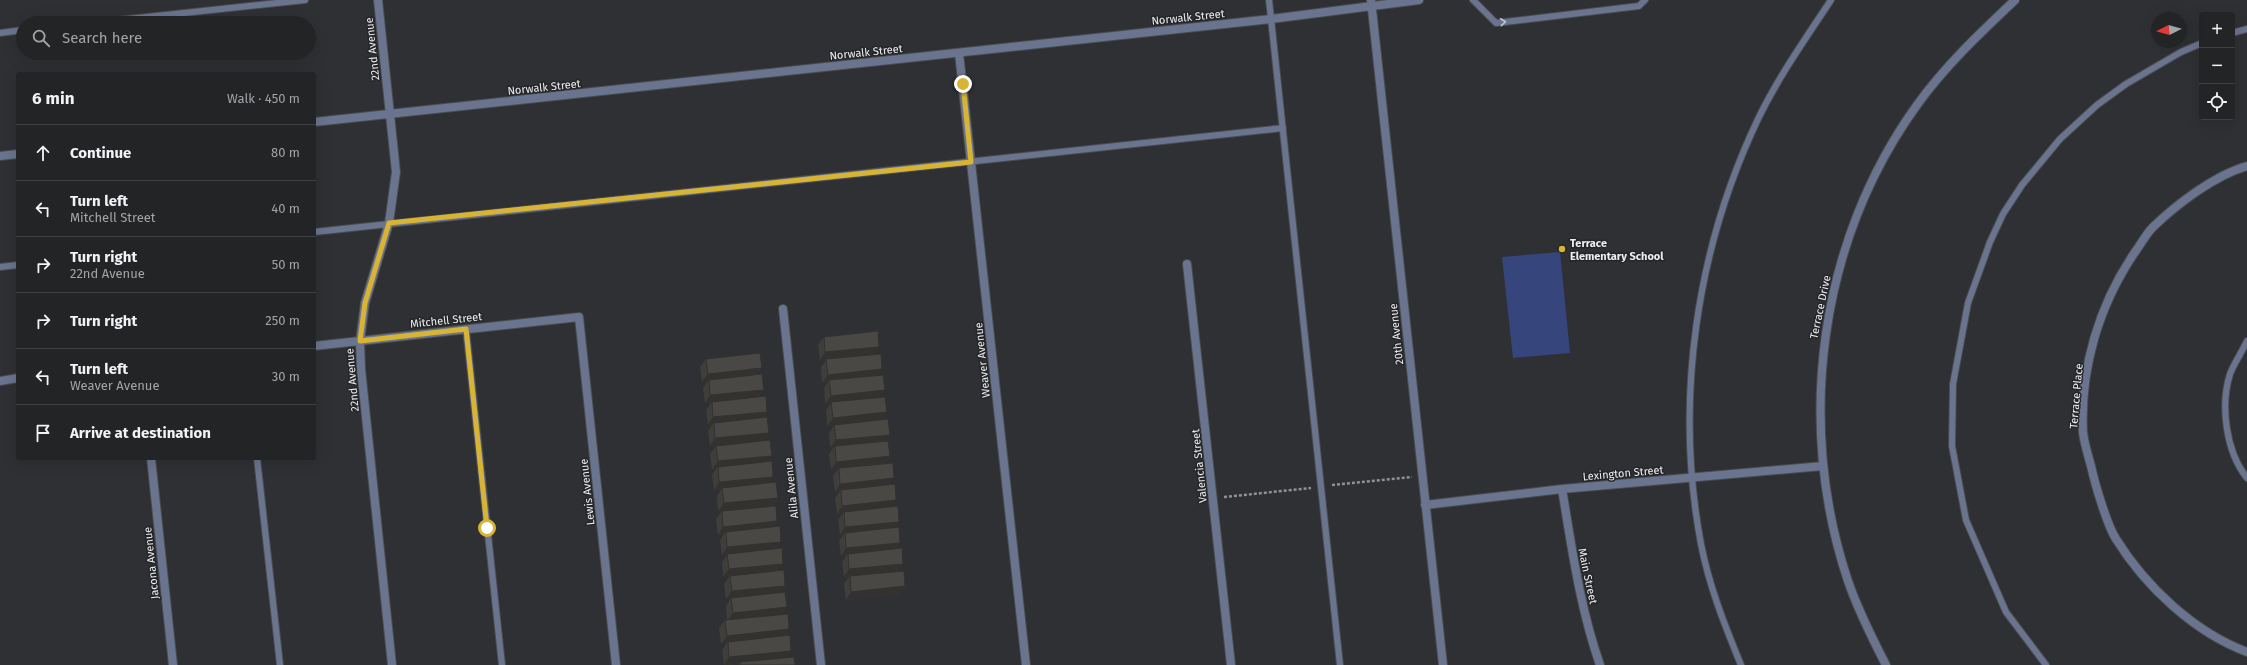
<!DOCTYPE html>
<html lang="en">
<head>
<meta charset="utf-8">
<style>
	:root { --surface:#222426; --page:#2a2c2e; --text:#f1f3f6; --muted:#a2a4a7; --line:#3f4143 }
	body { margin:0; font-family:"Fira Sans",sans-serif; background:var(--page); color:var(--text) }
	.controls { position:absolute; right:12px; top:12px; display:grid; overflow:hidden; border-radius:4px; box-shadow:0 4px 16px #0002 }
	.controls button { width:36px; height:36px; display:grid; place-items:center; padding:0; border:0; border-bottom:1px solid var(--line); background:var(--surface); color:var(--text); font:20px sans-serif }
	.compass { position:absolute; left:2151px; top:12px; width:36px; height:36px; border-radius:50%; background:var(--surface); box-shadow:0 4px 16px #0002; rotate:264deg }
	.stop { position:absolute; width:12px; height:12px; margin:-9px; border:3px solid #d7b434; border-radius:50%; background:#fff }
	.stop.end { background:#d7b434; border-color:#fff; box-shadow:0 1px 4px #0008 }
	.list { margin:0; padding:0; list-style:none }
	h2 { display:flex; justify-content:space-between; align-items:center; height:52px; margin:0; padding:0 16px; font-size:17px }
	h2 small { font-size:13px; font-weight:400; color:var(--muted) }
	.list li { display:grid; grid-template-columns:26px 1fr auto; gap:12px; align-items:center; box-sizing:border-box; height:56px; padding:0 16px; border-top:1px solid var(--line) }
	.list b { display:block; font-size:15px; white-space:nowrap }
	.list p { margin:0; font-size:13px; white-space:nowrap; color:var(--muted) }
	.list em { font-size:13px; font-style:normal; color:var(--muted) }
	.icon { flex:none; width:22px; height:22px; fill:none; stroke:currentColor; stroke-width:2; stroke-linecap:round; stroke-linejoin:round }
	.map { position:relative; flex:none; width:2247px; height:665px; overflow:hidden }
	.search { position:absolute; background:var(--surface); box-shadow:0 4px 16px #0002; left:16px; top:16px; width:300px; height:44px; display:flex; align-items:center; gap:10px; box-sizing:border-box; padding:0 14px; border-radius:22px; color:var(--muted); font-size:15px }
	.panel { position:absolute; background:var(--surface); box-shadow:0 4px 16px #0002; left:16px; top:72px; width:300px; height:388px; border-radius:4px }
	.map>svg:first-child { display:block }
	.green { fill:#36467d }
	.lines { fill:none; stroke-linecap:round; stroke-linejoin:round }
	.service-casing { stroke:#494b4d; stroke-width:8 }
	.minor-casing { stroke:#494b4d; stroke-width:10 }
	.path { stroke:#909194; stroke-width:2.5; stroke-dasharray:3 2; stroke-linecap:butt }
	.service { stroke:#6b748f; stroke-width:6 }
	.minor { stroke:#6b748f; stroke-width:8 }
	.wall { fill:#3f3e3a }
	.shaded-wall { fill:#333230 }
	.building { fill:#494844; stroke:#333230 }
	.oneway { stroke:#c0c3ce }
	.route { stroke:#d7b434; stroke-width:5 }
	.poi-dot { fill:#d7b434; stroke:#252629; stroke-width:1.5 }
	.labels { text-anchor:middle; stroke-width:3; stroke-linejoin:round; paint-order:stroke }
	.street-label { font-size:11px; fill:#edeef0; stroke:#252629 }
	.poi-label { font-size:11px; font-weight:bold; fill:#edeef0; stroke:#252629; text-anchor:start }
</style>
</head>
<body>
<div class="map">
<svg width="2247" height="665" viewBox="0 0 2247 665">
	<rect width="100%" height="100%" fill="#2e3033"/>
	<path class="green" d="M 1560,252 L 1570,353 L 1513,358 L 1502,257 Z"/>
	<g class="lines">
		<defs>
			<path id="service" d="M 1269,0 L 1340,665
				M 1473,0 L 1496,23 L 1639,6 L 1645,0
				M 91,23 L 305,0
				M 0,33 L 23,30
				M 2232,33 L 2247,29
				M 314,232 L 1283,128
				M 0,267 L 18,265
				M 466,329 L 502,665
				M 2247,341 C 2242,352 2234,363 2230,374 C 2220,406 2226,452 2247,478
				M 257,458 L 280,665
				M 1741,665 C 1725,626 1709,586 1701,544 C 1674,401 1696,248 1759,117 C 1779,76 1806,38 1831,0
				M 2046,665 L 2006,612 L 1966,520 L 1952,446 L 1953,384 L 1968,303 L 1990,242 L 2003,214 L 2022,185 L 2060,139 L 2097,105 L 2126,84 L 2181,52 L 2202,43"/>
			<path id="minor" d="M 378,0 L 396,172 L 389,223 L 365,303 L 360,341 L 361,369 L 392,665
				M 1371,0 L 1443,665
				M 959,53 L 1026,665
				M 314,122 L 1271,19 L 1419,0
				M 0,156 L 18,154
				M 2247,166 C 2215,175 2177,204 2153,227 C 2146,234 2141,244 2135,252 C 2099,305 2080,368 2083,432 C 2084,443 2088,455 2091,466 C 2095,484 2107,525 2116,539 C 2146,587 2194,632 2247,652
				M 1187,264 L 1231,665
				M 783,309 L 821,665
				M 314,346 L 579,317 L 616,665
				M 0,381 L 18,378
				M 151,458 L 173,665
				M 1562,489 C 1572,549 1580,608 1600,665
				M 1425,505 L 1562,489 L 1823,466
				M 1886,665 C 1872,638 1858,610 1848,581 C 1795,423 1819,241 1917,105 C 1945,66 1980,33 2015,0"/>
		</defs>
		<use href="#service" class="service-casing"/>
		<use href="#minor" class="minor-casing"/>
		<path class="path" d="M 1332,485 L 1412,477
			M 1224,497 L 1311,488"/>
		<use href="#service" class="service"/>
		<use href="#minor" class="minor"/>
	</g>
	<path class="wall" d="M 824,337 L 874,354 L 880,397 L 881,420 L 885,441 L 890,456 L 885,463 L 889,485 L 896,500 L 891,507 L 899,522 L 895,528 L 900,543 L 896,549 L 898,571 L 905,586 L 900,594 L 846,600 L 844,584 L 849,577 L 844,577 L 842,562 L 846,556 L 841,556 L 839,541 L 843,535 L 840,535 L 838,520 L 843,513 L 837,514 L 835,498 L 840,491 L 835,492 L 833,476 L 838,469 L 831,470 L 829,454 L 833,448 L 830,448 L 829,433 L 834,425 L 827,426 L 826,410 L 831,403 L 825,404 L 824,388 L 828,382 L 822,383 L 821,367 L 826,360 L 820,360 L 818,345 Z
		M 706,359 L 757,375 L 759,397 L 767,412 L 763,418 L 769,433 L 763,441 L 710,446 L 708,431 L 712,425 L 708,425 L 706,410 L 711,403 L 705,403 L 703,388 L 707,382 L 702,382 L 700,367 Z
		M 716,446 L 768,462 L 773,477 L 769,483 L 778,498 L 772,506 L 718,511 L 717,496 L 721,490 L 714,490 L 712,475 L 716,469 L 712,469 L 710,454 Z
		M 722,511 L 777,521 L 773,527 L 776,549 L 781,592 L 782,614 L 787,658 L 795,665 L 738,665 L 739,664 L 724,665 L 722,650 L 727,643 L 721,644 L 719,628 L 725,620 L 727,620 L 726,606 L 730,599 L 726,599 L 724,584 L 729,577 L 723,577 L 722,562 L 727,555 L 722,555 L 720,540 L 724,534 L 718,535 L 716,519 Z"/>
	<path class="shaded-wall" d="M 879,347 L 874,355 L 820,360 L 825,352 Z
		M 762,368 L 756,376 L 709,380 L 707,382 L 702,382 L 708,374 Z
		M 882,369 L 876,377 L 829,380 L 828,382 L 822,383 L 828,375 Z
		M 764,390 L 758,398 L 705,403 L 710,395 Z
		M 885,390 L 879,398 L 831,402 L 831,403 L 825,404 L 831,396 Z
		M 767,412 L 761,420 L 714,423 L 712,425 L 708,425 L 713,417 Z
		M 887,412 L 881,420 L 827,426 L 833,418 Z
		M 769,433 L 763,441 L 710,446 L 715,438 Z
		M 890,435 L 884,443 L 835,446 L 833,448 L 830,448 L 836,440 Z
		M 772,456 L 766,464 L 718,467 L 716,469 L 712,469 L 718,461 Z
		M 890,456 L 884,464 L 839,468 L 838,469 L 831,470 L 836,462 Z
		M 773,477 L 768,485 L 722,488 L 721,490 L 714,490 L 719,482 Z
		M 894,478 L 889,486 L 841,490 L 840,491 L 835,492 L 840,484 Z
		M 778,498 L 772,506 L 718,511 L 724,503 Z
		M 896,500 L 891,508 L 844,512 L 843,513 L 837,514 L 842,506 Z
		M 777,521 L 772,529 L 726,532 L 724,534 L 718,535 L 723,527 Z
		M 899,522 L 894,530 L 845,533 L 843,535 L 840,535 L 845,527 Z
		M 781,542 L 776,550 L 722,555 L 727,547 Z
		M 900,543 L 895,551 L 848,554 L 846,556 L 841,556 L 846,548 Z
		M 783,564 L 778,572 L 730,576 L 729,577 L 723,577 L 729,569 Z
		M 903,564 L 898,572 L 844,577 L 849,569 Z
		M 785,586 L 780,594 L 731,598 L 730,599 L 726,599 L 732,591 Z
		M 905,586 L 900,594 L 846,600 L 851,592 Z
		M 787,607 L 781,616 L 727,621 L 733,613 Z
		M 789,629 L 784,637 L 728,642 L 727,643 L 721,644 L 727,636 Z
		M 791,651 L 786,659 L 740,662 L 739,664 L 724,665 L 729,657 Z"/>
	<path class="building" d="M 878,331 L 879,347 L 825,352 L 824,337 Z
		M 760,353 L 762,368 L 708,374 L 706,359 Z
		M 881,354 L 882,369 L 828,375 L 826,359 Z
		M 762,374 L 764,390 L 710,395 L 709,380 Z
		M 883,375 L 885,390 L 831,396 L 829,380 Z
		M 766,396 L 767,412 L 713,417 L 712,402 Z
		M 885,397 L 887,412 L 833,418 L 831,402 Z
		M 767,417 L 769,433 L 715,438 L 714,423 Z
		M 888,419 L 890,435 L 836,440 L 834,425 Z
		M 770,440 L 772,456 L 718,461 L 716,446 Z
		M 888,441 L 890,456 L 836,462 L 835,446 Z
		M 772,461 L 773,477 L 719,482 L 718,467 Z
		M 893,463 L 894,478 L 840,484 L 839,468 Z
		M 776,482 L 778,498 L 724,503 L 722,488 Z
		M 895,484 L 896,500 L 842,506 L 841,490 Z
		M 776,506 L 777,521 L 723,527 L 722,511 Z
		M 898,506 L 899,522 L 845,527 L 844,512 Z
		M 780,526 L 781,542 L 727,547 L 726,532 Z
		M 899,527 L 900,543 L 846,548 L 845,533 Z
		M 782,548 L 783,564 L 729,569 L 727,554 Z
		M 902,548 L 903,564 L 849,569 L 848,554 Z
		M 784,570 L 785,586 L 732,591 L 730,576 Z
		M 904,571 L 905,586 L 851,592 L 850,576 Z
		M 785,592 L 787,607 L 733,613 L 731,598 Z
		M 788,614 L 789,629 L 727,636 L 725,620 Z
		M 790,635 L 791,651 L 729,657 L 728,642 Z
		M 794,657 L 795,665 L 740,665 L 740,662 Z"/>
	<defs><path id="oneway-chevron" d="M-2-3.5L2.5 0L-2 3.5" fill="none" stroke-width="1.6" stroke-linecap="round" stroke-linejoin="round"/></defs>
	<use class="oneway" href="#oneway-chevron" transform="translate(1503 22) rotate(-6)"/>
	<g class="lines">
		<path class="route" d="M 487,528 L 466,329 L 360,341 L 365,303 L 389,223 L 971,162 L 963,84"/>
	</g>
	<circle class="poi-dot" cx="1562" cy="249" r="4"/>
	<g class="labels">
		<g class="street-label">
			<text transform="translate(1188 17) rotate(-6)" y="4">Norwalk Street</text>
			<text transform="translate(372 49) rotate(-96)" y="4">22nd Avenue</text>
			<text transform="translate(866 52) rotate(-6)" y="4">Norwalk Street</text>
			<text transform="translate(544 87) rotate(-6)" y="4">Norwalk Street</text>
			<text transform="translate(1820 307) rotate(-78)" y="4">Terrace Drive</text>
			<text transform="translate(446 320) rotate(-6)" y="4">Mitchell Street</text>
			<text transform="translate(1396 334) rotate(-96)" y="4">20th Avenue</text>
			<text transform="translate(982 360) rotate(-96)" y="4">Weaver Avenue</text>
			<text transform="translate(352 380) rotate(-95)" y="4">22nd Avenue</text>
			<text transform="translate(2076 396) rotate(-85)" y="4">Terrace Place</text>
			<text transform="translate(1199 466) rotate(-96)" y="4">Valencia Street</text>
			<text transform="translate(1623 473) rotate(-5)" y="4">Lexington Street</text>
			<text transform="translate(791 488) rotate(-96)" y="4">Alila Avenue</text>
			<text transform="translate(587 492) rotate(-96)" y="4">Lewis Avenue</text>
			<text transform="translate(151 563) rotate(-96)" y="4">Jacona Avenue</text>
			<text transform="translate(1588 576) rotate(78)" y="4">Main Street</text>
		</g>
		<g class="poi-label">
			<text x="1570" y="247">Terrace<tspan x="1570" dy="13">Elementary School</tspan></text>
		</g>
	</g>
</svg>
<div class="controls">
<button>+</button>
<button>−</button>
<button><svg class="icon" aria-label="locate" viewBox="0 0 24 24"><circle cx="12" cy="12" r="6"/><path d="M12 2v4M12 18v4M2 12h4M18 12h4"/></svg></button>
</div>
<svg class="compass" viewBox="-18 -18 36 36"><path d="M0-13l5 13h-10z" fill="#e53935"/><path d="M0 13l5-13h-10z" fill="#a2a4a7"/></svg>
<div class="stop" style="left:487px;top:528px"></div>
<div class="stop end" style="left:963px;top:84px"></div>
<div class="search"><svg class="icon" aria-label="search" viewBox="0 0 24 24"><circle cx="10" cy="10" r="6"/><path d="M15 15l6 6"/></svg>Search here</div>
<section class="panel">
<h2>6 min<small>Walk · 450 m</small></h2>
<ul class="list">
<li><svg class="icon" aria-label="ahead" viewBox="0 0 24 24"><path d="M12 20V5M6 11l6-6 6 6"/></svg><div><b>Continue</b></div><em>80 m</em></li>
<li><svg class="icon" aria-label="left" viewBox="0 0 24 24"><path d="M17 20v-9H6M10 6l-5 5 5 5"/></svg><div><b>Turn left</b><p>Mitchell Street</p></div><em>40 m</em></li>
<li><svg class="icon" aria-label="right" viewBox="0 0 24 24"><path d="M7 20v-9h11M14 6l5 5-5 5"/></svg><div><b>Turn right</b><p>22nd Avenue</p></div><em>50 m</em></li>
<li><svg class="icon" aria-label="right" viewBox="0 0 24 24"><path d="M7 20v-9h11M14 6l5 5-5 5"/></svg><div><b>Turn right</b></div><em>250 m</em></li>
<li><svg class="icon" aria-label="left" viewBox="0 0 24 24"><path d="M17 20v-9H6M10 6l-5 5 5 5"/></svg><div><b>Turn left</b><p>Weaver Avenue</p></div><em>30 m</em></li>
<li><svg class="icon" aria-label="arrive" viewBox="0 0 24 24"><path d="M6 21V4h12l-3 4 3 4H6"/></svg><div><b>Arrive at destination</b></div></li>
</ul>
</section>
</div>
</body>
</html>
